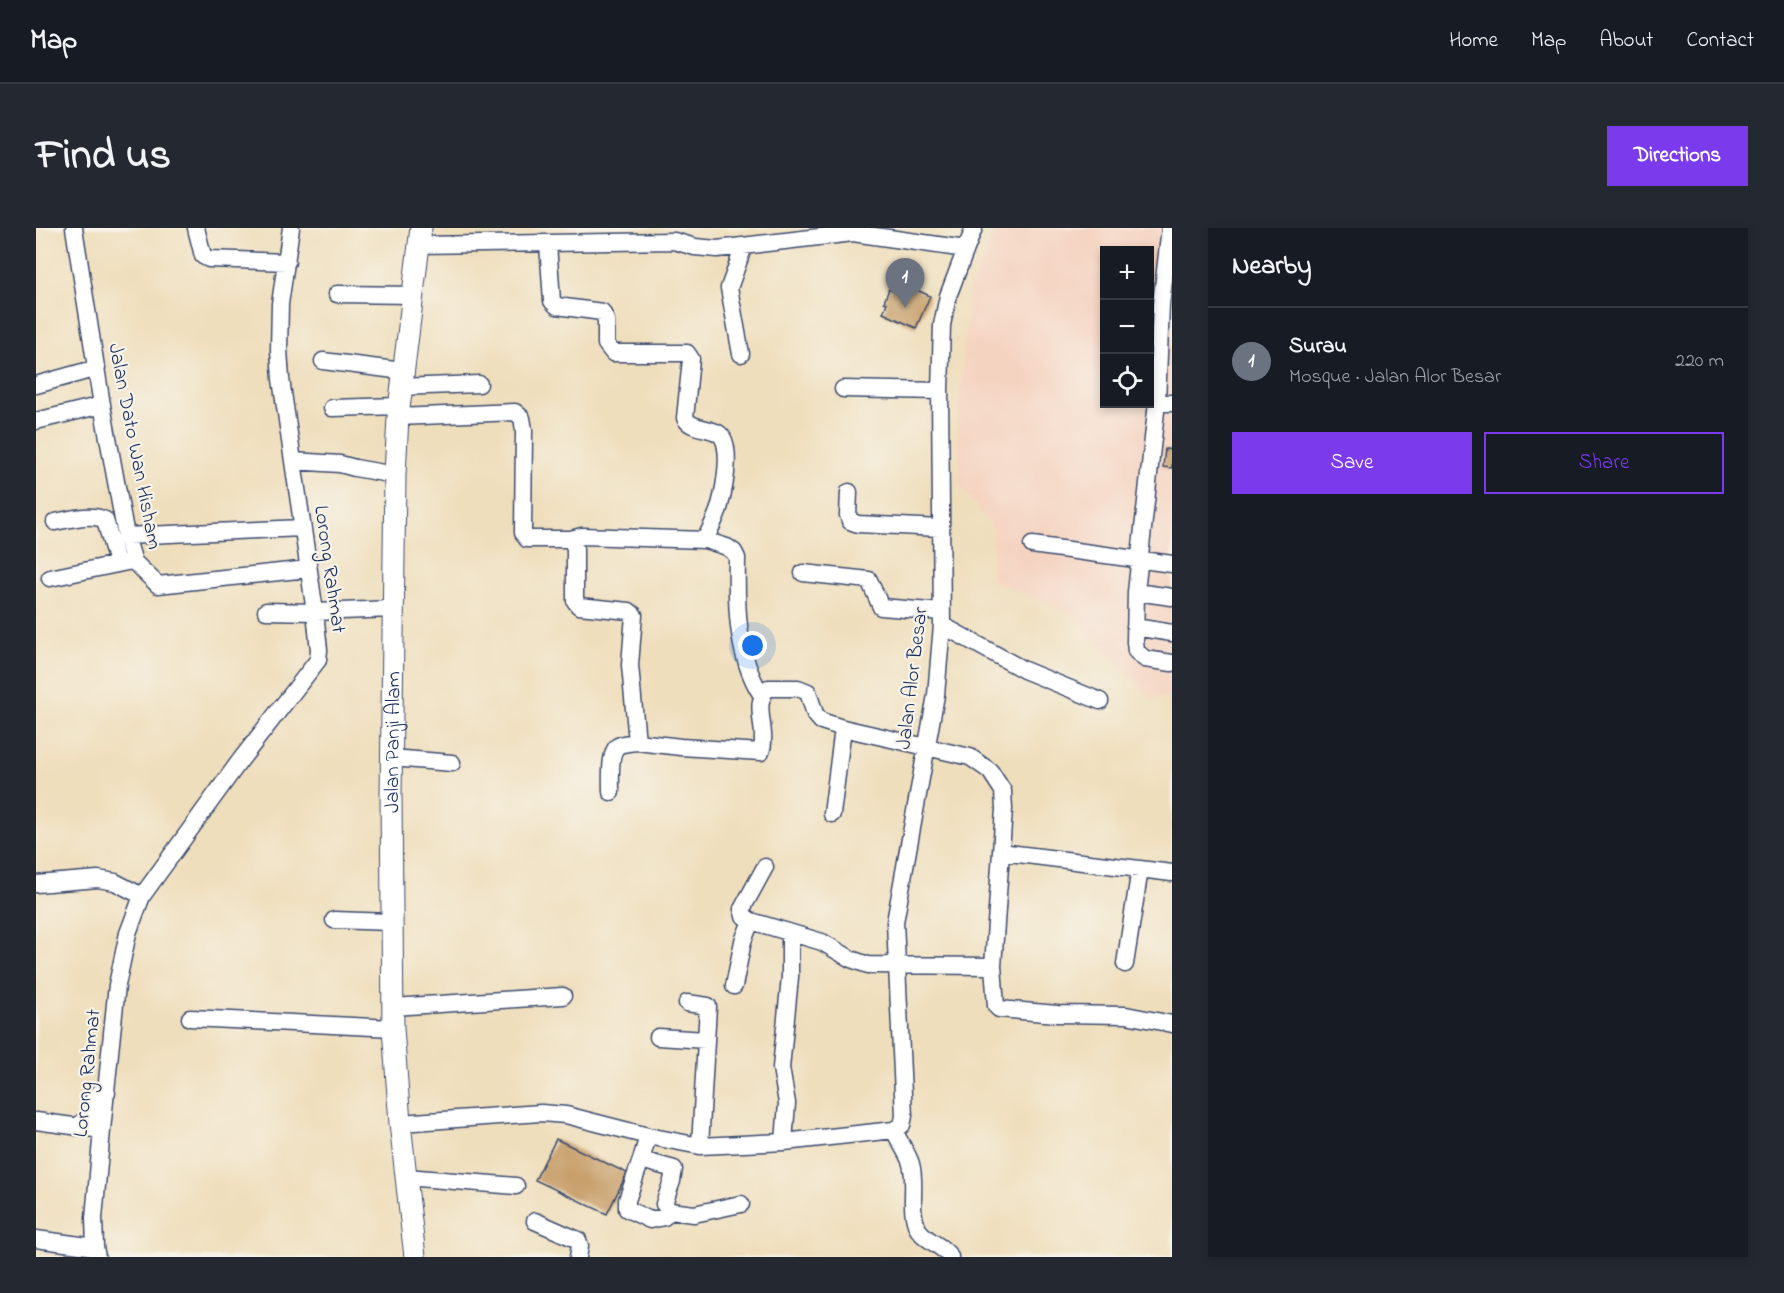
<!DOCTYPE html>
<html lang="en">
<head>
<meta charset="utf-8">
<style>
	:root { --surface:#171b24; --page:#242831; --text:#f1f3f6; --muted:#9ea1a6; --line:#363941; --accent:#7c3aed }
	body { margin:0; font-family:"Indie Flower",sans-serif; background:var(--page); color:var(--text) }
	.controls { position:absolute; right:18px; top:18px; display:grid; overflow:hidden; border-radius:0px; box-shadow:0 3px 9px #0003 }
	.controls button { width:54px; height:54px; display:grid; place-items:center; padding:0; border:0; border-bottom:2px solid var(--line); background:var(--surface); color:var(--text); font:30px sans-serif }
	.you { position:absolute; left:717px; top:418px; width:21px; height:21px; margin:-15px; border:4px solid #fff; border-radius:50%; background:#1a73e8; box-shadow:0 0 0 9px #1a73e833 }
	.badge { display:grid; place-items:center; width:39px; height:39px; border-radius:50%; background:var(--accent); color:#fff; font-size:20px; font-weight:700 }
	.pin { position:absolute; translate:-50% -50px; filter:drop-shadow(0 2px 3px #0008) }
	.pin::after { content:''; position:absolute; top:32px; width:21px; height:18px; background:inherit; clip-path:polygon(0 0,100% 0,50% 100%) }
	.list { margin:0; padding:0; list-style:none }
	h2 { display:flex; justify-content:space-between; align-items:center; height:78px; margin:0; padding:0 24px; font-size:26px }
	h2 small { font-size:20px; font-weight:400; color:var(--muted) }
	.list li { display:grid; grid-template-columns:39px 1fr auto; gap:18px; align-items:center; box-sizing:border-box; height:108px; padding:0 24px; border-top:2px solid var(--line) }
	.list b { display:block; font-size:22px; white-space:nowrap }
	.list p { margin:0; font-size:20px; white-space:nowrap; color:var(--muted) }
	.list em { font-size:20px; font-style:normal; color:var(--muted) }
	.actions { display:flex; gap:12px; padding:18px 24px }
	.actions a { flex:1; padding:14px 0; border:2px solid var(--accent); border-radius:0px; text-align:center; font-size:21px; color:var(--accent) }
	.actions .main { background:var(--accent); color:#fff }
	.icon { flex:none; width:33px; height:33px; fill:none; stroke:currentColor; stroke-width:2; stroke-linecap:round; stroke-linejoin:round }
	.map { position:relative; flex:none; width:1136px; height:1029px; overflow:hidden; border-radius:0px }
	header { display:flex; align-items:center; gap:36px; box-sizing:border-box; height:84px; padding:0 30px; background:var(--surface); border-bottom:2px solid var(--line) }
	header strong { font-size:28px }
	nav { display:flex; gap:33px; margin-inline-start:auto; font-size:21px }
	.intro { display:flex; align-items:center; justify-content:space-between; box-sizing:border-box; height:144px; padding:0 36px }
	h1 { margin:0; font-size:42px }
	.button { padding:15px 27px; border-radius:0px; background:var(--accent); color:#fff; font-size:21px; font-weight:700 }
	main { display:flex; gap:36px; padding:0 36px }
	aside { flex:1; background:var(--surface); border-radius:0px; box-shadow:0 3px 9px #0003 }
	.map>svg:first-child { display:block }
	.built { fill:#f5d3c1; fill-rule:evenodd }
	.building { fill:#c79f6b }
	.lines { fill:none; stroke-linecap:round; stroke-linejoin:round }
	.minor-casing { stroke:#3b496c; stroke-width:19 }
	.major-casing { stroke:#3b496c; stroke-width:23 }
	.minor { stroke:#fff; stroke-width:16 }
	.major { stroke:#fff; stroke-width:21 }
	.labels { text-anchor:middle; stroke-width:4.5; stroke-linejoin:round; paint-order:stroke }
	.street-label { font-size:21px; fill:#1b2f5e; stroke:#f7f3e8 }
</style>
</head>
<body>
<header>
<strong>Map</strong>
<nav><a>Home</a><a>Map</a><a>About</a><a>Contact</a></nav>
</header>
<div class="intro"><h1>Find us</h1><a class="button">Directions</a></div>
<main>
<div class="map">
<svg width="1136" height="1029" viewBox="0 0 1136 1029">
	<rect width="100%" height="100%" fill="#f7f3e8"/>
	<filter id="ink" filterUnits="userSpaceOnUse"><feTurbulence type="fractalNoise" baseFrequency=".0167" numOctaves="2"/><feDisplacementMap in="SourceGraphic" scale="12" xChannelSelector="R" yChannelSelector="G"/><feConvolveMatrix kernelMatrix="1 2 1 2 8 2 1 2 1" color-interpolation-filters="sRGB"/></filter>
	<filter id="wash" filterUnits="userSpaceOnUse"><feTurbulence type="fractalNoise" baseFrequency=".008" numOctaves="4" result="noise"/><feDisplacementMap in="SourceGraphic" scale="24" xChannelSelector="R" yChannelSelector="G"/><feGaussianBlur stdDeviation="1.35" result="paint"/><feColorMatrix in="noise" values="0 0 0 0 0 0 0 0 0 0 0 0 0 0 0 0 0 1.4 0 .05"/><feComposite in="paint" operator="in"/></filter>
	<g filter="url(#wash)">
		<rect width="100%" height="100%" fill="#efdebc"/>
		<path class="built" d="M 960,0 L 1136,0 L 1136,468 L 1115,470 L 1033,385 L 955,351 L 957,301 L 924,257 L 922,194 L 933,64 ZM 1068,22 L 1114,22 L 1114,176 L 1068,176 Z"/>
		<g id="blocks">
			<path class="building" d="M 861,53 L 894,68 L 880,100 L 847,85 L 851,75 L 848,74 L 853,61 L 856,63 Z
				M 1129,221 L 1136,222 L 1136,240 L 1127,239 Z
				M 520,911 L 591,945 L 571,986 L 499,952 Z"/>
		</g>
	</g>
	<g filter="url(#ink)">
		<use href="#blocks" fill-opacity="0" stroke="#3b496c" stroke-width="1.5"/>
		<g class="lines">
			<defs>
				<path id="minor" d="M 38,0 L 66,177 L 90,308 L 98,334 L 122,357 L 272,341
					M 160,0 L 167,28 L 173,31 L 251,34
					M 1134,0 L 1125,77 L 1121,174 L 1100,364 L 1099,414 L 1100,423 L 1109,431 L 1136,435
					M 512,16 L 516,73 L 521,78 L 566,84 L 570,92 L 570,116 L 577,125 L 651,125 L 655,131 L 649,190 C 654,201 672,199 682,205 C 698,214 688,262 684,277 C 681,289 674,301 669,312
					M 383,17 L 638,13 L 659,19 L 681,21 L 817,5 L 930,21
					M 301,66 L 377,67
					M 705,126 L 693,60 L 708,18
					M 287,133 L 367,143
					M 0,157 L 61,140
					M 364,159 L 443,156
					M 807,161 L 904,163
					M 1121,174 L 1136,175
					M 296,180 L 363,178
					M 362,189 L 479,184 L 486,190 L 488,202 L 487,305 L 491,311 L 535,311 L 539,320 L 539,373 L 543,378 L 593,383 L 598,387 L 594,437 L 601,514 L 645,519 L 725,524 C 733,503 715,476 732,460 L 762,460 L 772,464 L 779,486 L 785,493 L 807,500 L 934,529 L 954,543 L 967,563 L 968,581 L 957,738 L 960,778 L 963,781 L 1021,786 L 1090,787 L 1136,796
					M 0,193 L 66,177
					M 257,233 L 304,236 L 319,240 L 359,247
					M 813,264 L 812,287 L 814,293 L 822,296 L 904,300
					M 19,294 C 34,291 55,285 69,292 L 81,335
					M 90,308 L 266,300
					M 535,311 L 546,308 L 669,312 L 691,319 L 698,324 L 701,330 C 700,375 700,427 725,466
					M 996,317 L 1136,336
					M 767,345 L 833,352 L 845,379 L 906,384
					M 14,350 L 91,334
					M 1100,364 L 1136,369
					M 230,383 L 279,384 L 357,381
					M 906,397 L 988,442 L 1064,473
					M 1099,399 L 1136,405
					M 356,530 L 416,535
					M 575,564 C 575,554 573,524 582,518 C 587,515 595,515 601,514
					M 796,586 L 807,500
					M 965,624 L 1136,645
					M 729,639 L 706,681 L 708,688 L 715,693 L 786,714 L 815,731 L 832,737 L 957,738
					M 0,656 L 62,651 L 79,654 L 106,668
					M 298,692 L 355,694
					M 1089,736 L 1104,641
					M 698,758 L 707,713 L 715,693
					M 651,775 L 672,778 L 664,918
					M 357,779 L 527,768
					M 154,790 L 357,800
					M 622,809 L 670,812
					M 0,893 L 66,902
					M 364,895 L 505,885 L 530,887 L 612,908 L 664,918 L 748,914 L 858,902 L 866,897 L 868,888 L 859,694 L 900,467 L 906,397 L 904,163 L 906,97 L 912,68 L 938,0
					M 41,899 L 52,889 L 58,870 L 63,865 L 71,865
					M 858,902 C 862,912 873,927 875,936 C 881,957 872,981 882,1001 C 889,1013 907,1017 914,1029
					M 612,908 L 605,932 L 638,941 L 636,953 L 628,976 L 634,983 L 658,986 L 705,976
					M 748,914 L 751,875 L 745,840 L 754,749 L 754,705
					M 605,932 L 591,972 L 591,981 L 614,992 L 628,989 L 634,983
					M 370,949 L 480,958
					M 499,993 L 542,1012 L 544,1018 L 542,1029
					M 0,1011 L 59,1019
					M 61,1029 L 59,1019 L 58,990 L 66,902 L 81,757 L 92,705 L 106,668 L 203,534 L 282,432 L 283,422 L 279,384 L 245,151 L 243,122 L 244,76 L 255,0"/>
				<g id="major">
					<path id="s1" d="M 379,1029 L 364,895 L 357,800 L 355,567 L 359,247 L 362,189 L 385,0"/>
				</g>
			</defs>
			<use href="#minor" class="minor-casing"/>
			<use href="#major" class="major-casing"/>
			<use href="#minor" class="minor"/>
			<use href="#major" class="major"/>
		</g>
	</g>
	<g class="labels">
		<g class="street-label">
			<text transform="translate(100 218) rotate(79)" y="7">Jalan Dato Wan Hisham</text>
			<text transform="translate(295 341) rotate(82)" y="7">Lorong Rahmat</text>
			<text transform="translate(875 450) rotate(-83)" y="7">Jalan Alor Besar</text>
			<text dy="7" stroke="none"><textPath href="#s1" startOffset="516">Jalan Panji Alam</textPath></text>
			<text transform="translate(50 845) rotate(-84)" y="7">Lorong Rahmat</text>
		</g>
	</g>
</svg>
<div class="controls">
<button>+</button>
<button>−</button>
<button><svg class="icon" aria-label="locate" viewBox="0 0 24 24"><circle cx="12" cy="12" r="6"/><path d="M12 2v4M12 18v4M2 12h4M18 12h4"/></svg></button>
</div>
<div class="you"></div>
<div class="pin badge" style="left:869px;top:80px;background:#6b7280">1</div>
</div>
<aside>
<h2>Nearby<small></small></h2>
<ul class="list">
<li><span class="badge" style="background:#6b7280">1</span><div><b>Surau</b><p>Mosque · Jalan Alor Besar</p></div><em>220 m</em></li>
</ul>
<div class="actions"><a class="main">Save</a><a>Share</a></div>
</aside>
</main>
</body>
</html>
